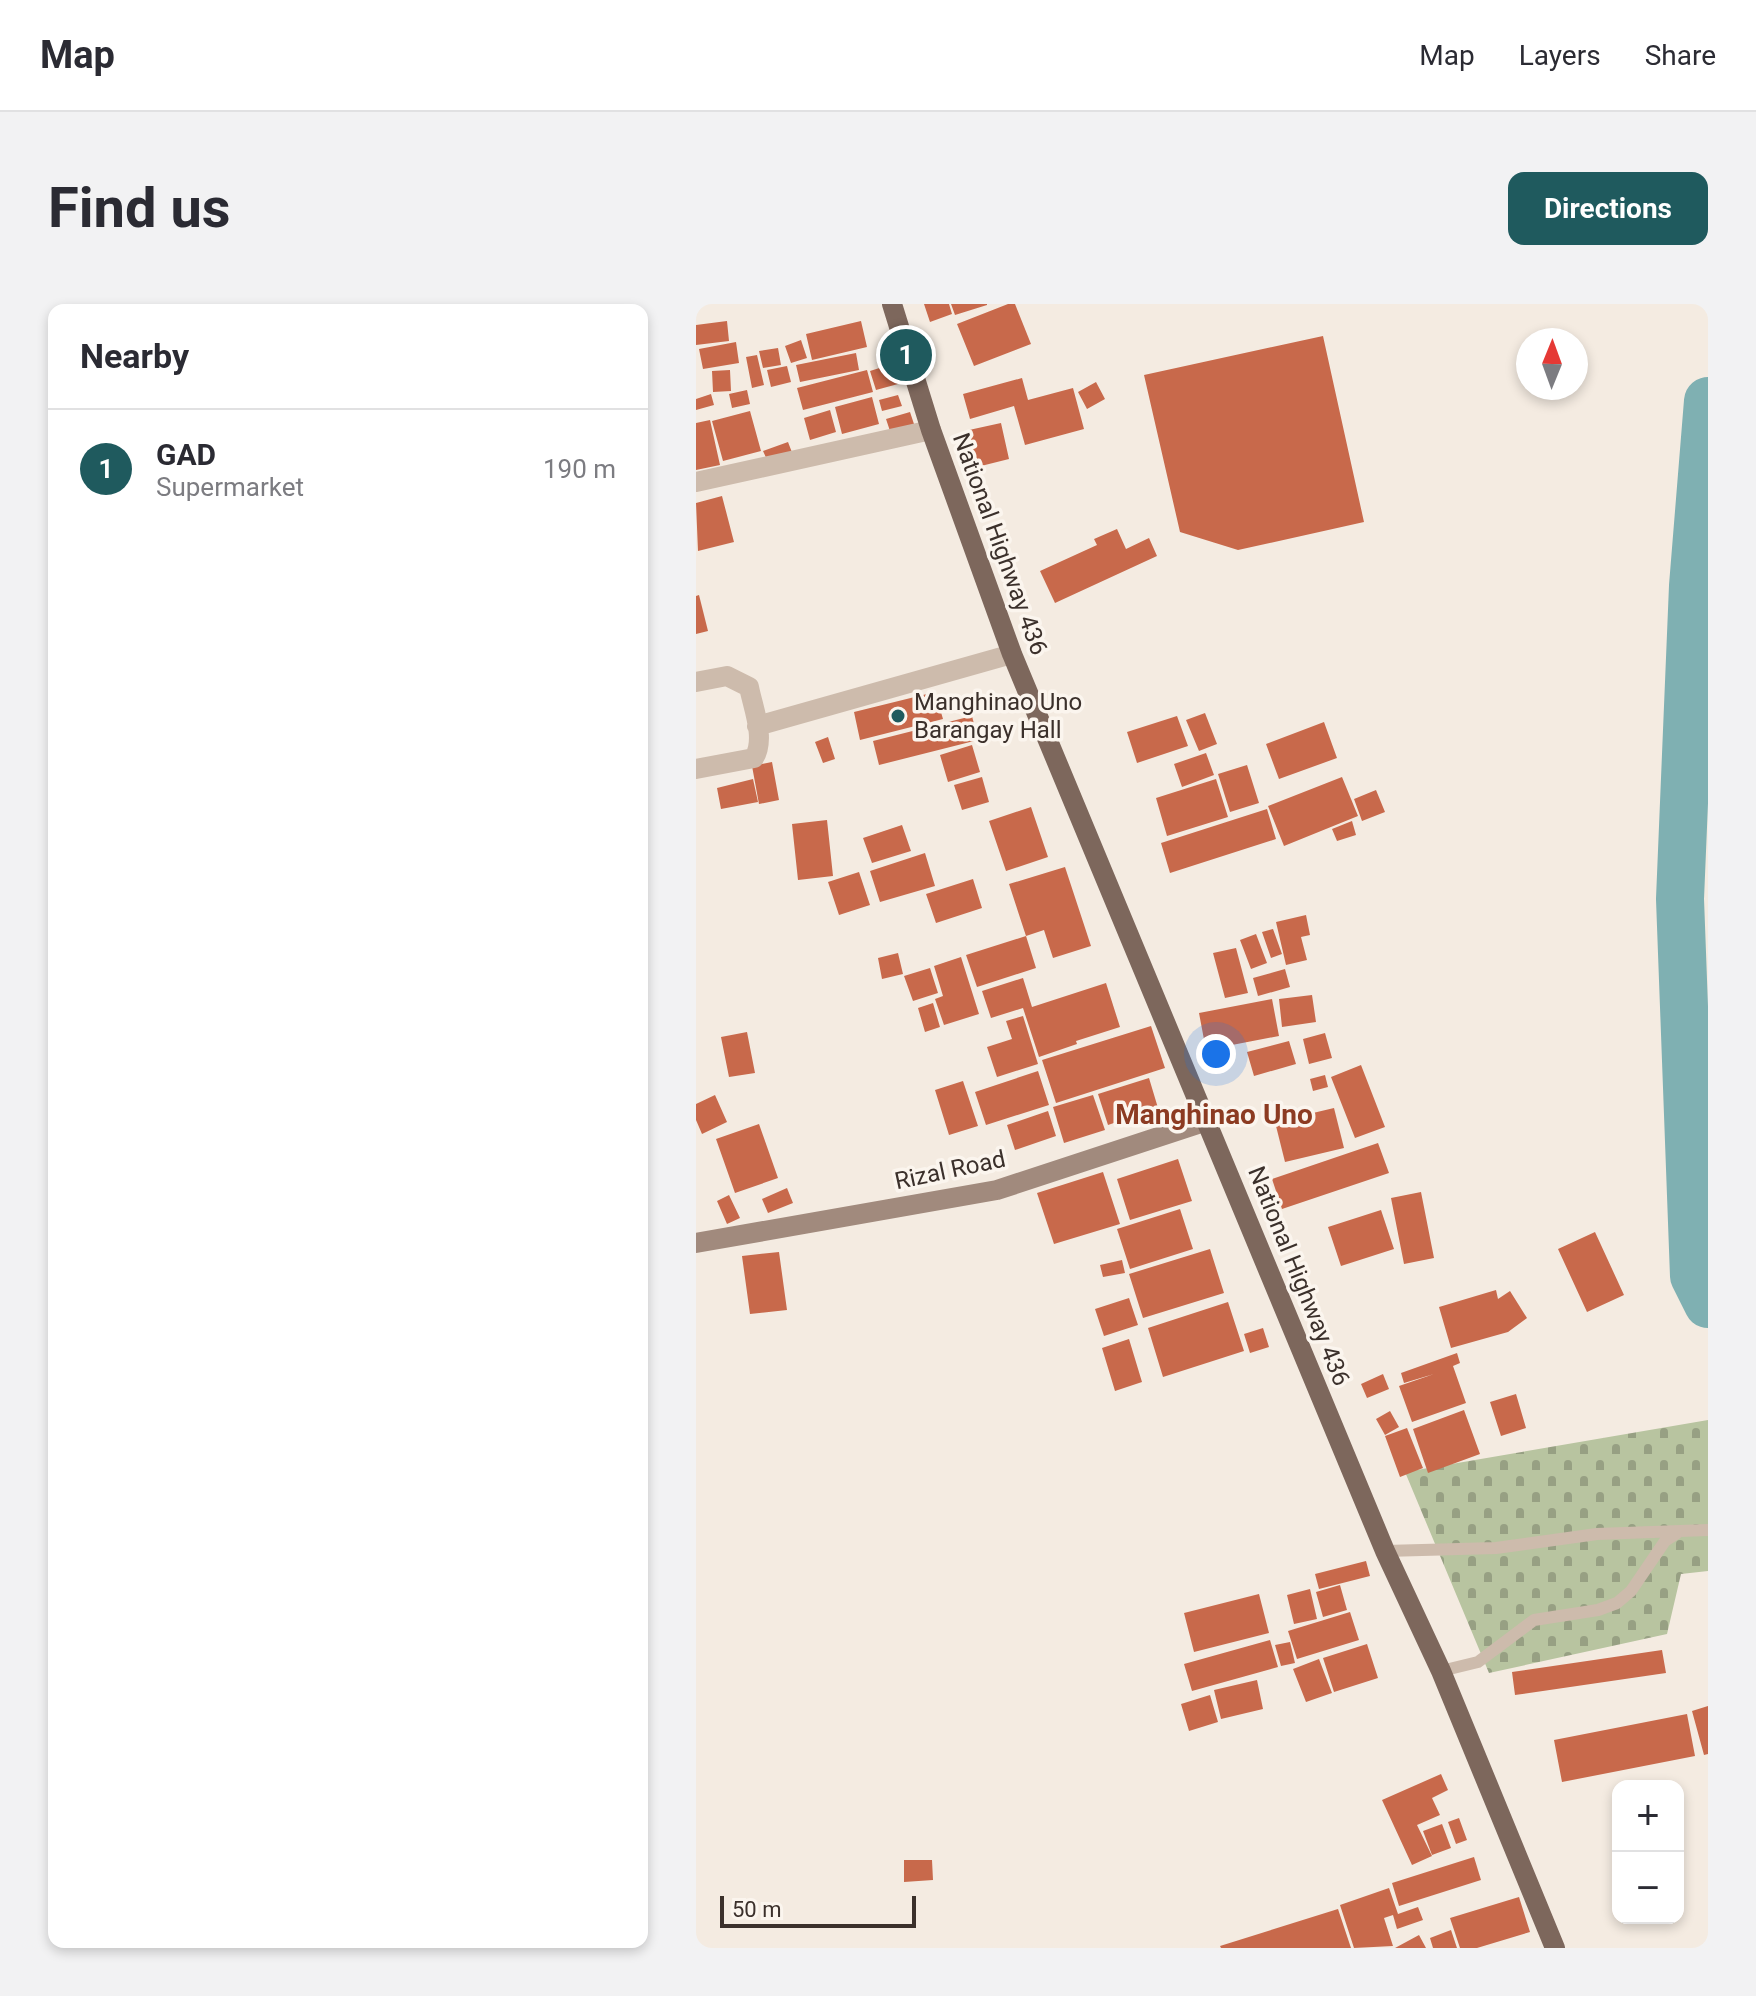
<!DOCTYPE html>
<html lang="en">
<head>
<meta charset="utf-8">
<style>
	:root { --surface:#fff; --page:#f2f2f3; --text:#2b2b33; --muted:#7c7c81; --line:#e1e1e2; --accent:#1f5a5e }
	body { margin:0; font-family:Roboto,sans-serif; background:var(--page); color:var(--text) }
	.controls { position:absolute; right:24px; bottom:24px; display:grid; overflow:hidden; border-radius:16px; box-shadow:0 4px 12px #0003 }
	.controls button { width:72px; height:72px; display:grid; place-items:center; padding:0; border:0; border-bottom:2px solid var(--line); background:var(--surface); color:var(--text); font:40px sans-serif }
	.compass { position:absolute; left:820px; top:24px; width:72px; height:72px; border-radius:50%; background:var(--surface); box-shadow:0 4px 12px #0003; rotate:1deg }
	.scale { position:absolute; left:24px; bottom:20px; width:196px; box-sizing:border-box; padding-left:8px; border:4px solid #3b302b; border-top:0; font-size:22px; line-height:28px; white-space:nowrap; color:#3b302b; -webkit-text-stroke:6px #fbf5ee; paint-order:stroke }
	.you { position:absolute; left:520px; top:750px; width:28px; height:28px; margin:-20px; border:6px solid #fff; border-radius:50%; background:#1a73e8; box-shadow:0 0 0 12px #1a73e833 }
	.badge { display:grid; place-items:center; width:52px; height:52px; border-radius:50%; background:var(--accent); color:#fff; font-size:26px; font-weight:700 }
	.pin { position:absolute; translate:-50% -50%; border:4px solid #fff; box-shadow:0 2px 8px #0006 }
	.list { margin:0; padding:0; list-style:none }
	h2 { display:flex; justify-content:space-between; align-items:center; height:104px; margin:0; padding:0 32px; font-size:34px }
	h2 small { font-size:26px; font-weight:400; color:var(--muted) }
	.list li { display:grid; grid-template-columns:52px 1fr auto; gap:24px; align-items:center; box-sizing:border-box; height:120px; padding:0 32px; border-top:2px solid var(--line) }
	.list b { display:block; font-size:30px; white-space:nowrap }
	.list p { margin:0; font-size:26px; white-space:nowrap; color:var(--muted) }
	.list em { font-size:26px; font-style:normal; color:var(--muted) }
	.map { position:relative; flex:none; width:1012px; height:1644px; overflow:hidden; border-radius:16px }
	header { display:flex; align-items:center; gap:48px; box-sizing:border-box; height:112px; padding:0 40px; background:var(--surface); border-bottom:2px solid var(--line) }
	header strong { font-size:38px }
	nav { display:flex; gap:44px; margin-inline-start:auto; font-size:28px }
	.intro { display:flex; align-items:center; justify-content:space-between; box-sizing:border-box; height:192px; padding:0 48px }
	h1 { margin:0; font-size:56px }
	.button { padding:20px 36px; border-radius:16px; background:var(--accent); color:#fff; font-size:28px; font-weight:700 }
	main { display:flex; gap:48px; padding:0 48px }
	aside { flex:1; background:var(--surface); border-radius:16px; box-shadow:0 4px 12px #0003 }
	.map>svg:first-child { display:block }
	.cemetery { fill:url(#cemetery-stones) }
	.lines { fill:none; stroke-linecap:round; stroke-linejoin:round }
	.river { stroke:#7fb0b2; stroke-width:48 }
	.building { fill:#c8694b }
	.lane { stroke:#cdbbac; stroke-width:12 }
	.street { stroke:#cdbbac; stroke-width:20 }
	.secondary { stroke:#a18a7d; stroke-width:20 }
	.primary { stroke:#7d675c; stroke-width:20 }
	.poi-dot { fill:#1f5a5e; stroke:#fbf5ee; stroke-width:3 }
	.labels { text-anchor:middle; stroke-width:7; stroke-linejoin:round; paint-order:stroke }
	.street-label { font-size:24px; fill:#3b302b; stroke:#fbf5ee }
	.poi-label { font-size:24px; fill:#3b302b; stroke:#fbf5ee; text-anchor:start }
	.quarter-label { font-size:28px; font-weight:bold; fill:#8c3b22; stroke:#fbf5ee }
</style>
</head>
<body>
<header>
<strong>Map</strong>
<nav><a>Map</a><a>Layers</a><a>Share</a></nav>
</header>
<div class="intro"><h1>Find us</h1><a class="button">Directions</a></div>
<main>
<aside>
<h2>Nearby<small></small></h2>
<ul class="list">
<li><span class="badge">1</span><div><b>GAD</b><p>Supermarket</p></div><em>190 m</em></li>
</ul>
</aside>
<div class="map">
<svg width="1012" height="1644" viewBox="0 0 1012 1644">
	<defs>
		<pattern id="cemetery-stones" width="16" height="16" patternUnits="userSpaceOnUse" patternTransform="scale(2)"><rect width="16" height="16" fill="#b8c4a0"/><path d="M2 7V4a2 2 0 0 1 4 0v3zM10 15v-3a2 2 0 0 1 4 0v3z" fill="#97a083"/></pattern>
	</defs>
	<rect width="100%" height="100%" fill="#f4ebe1"/>
	<path class="cemetery" d="M 1012,1116 L 1012,1267 L 985,1270 L 971,1330 L 793,1369 L 709,1168 Z"/>
	<g class="lines">
		<path class="river" d="M 1012,97 L 997,282 L 984,595 L 998,972 L 1012,1000"/>
	</g>
	<path class="building" d="M 228,0 L 253,0 L 256,10 L 234,18 Z
		M 255,0 L 291,0 L 291,1 L 259,11 Z
		M 312,0 L 319,0 L 335,40 L 278,62 L 261,20 Z
		M 31,17 L 33,37 L 0,41 L 0,21 Z
		M 165,17 L 171,43 L 116,56 L 110,30 Z
		M 627,32 L 668,218 L 542,246 L 484,228 L 448,71 Z
		M 105,36 L 111,54 L 95,59 L 89,42 Z
		M 40,38 L 43,59 L 7,65 L 3,45 Z
		M 82,44 L 85,61 L 67,64 L 63,47 Z
		M 160,49 L 163,66 L 104,78 L 100,61 Z
		M 61,51 L 68,81 L 56,84 L 50,53 Z
		M 196,60 L 202,80 L 180,86 L 174,67 Z
		M 91,62 L 95,78 L 75,83 L 71,66 Z
		M 34,66 L 35,87 L 17,88 L 16,67 Z
		M 171,66 L 177,88 L 107,106 L 101,84 Z
		M 326,74 L 332,96 L 377,84 L 388,125 L 329,141 L 318,102 L 274,115 L 267,90 Z
		M 400,78 L 409,95 L 391,105 L 382,88 Z
		M 51,86 L 54,100 L 36,104 L 33,90 Z
		M 15,90 L 18,101 L 0,106 L 0,95 Z
		M 202,91 L 206,102 L 186,107 L 183,96 Z
		M 176,93 L 183,120 L 146,130 L 139,103 Z
		M 134,106 L 140,128 L 114,136 L 108,114 Z
		M 54,107 L 65,147 L 27,157 L 16,117 Z
		M 214,108 L 219,123 L 195,130 L 190,115 Z
		M 14,116 L 24,161 L 0,166 L 0,119 Z
		M 305,119 L 313,155 L 281,163 L 273,126 Z
		M 92,138 L 97,151 L 73,160 L 67,147 Z
		M 26,192 L 38,238 L 2,247 L 0,199 Z
		M 421,225 L 430,245 L 453,234 L 461,252 L 359,299 L 344,267 L 401,241 L 398,235 Z
		M 3,291 L 12,327 L 0,330 L 0,292 Z
		M 239,388 L 247,415 L 164,436 L 158,408 Z
		M 509,409 L 521,440 L 503,447 L 490,416 Z
		M 276,412 L 282,436 L 183,461 L 177,437 Z
		M 481,412 L 492,442 L 441,459 L 431,428 Z
		M 628,418 L 641,454 L 583,475 L 570,440 Z
		M 132,433 L 139,455 L 127,459 L 119,438 Z
		M 276,441 L 284,468 L 252,478 L 244,451 Z
		M 510,449 L 518,471 L 486,483 L 478,460 Z
		M 76,458 L 83,496 L 63,500 L 56,462 Z
		M 551,461 L 563,499 L 534,508 L 522,470 Z
		M 286,473 L 293,498 L 266,506 L 258,481 Z
		M 646,473 L 662,512 L 588,542 L 572,502 Z
		M 57,475 L 62,498 L 25,505 L 21,484 Z
		M 520,475 L 532,513 L 471,532 L 460,494 Z
		M 680,486 L 689,508 L 666,517 L 658,495 Z
		M 335,503 L 352,553 L 310,567 L 293,517 Z
		M 571,505 L 580,535 L 474,569 L 465,539 Z
		M 131,516 L 137,572 L 102,576 L 96,520 Z
		M 656,517 L 660,531 L 641,537 L 636,525 Z
		M 206,521 L 215,547 L 176,559 L 167,534 Z
		M 229,549 L 239,582 L 184,598 L 174,567 Z
		M 369,563 L 395,642 L 357,654 L 348,626 L 330,632 L 340,664 L 281,683 L 270,651 L 330,632 L 313,580 Z
		M 163,568 L 174,601 L 143,611 L 132,578 Z
		M 277,575 L 286,604 L 240,619 L 230,590 Z
		M 610,611 L 614,631 L 605,633 L 611,656 L 590,661 L 580,618 Z
		M 577,625 L 586,650 L 575,654 L 566,628 Z
		M 560,630 L 571,659 L 555,665 L 544,636 Z
		M 540,644 L 552,689 L 529,694 L 517,649 Z
		M 202,649 L 207,670 L 186,675 L 182,654 Z
		M 265,653 L 283,710 L 248,721 L 239,695 L 247,692 L 238,662 Z
		M 234,664 L 242,689 L 217,697 L 208,672 Z
		M 589,665 L 594,683 L 562,692 L 557,674 Z
		M 327,674 L 336,703 L 410,679 L 424,723 L 380,737 L 381,740 L 343,753 L 327,704 L 295,714 L 286,687 Z
		M 616,691 L 620,718 L 586,723 L 583,695 Z
		M 576,695 L 583,732 L 510,746 L 503,709 Z
		M 237,699 L 244,723 L 229,728 L 222,704 Z
		M 327,712 L 342,760 L 301,773 L 291,743 L 316,735 L 310,717 Z
		M 455,722 L 469,764 L 360,799 L 346,756 Z
		M 51,728 L 59,769 L 33,773 L 25,733 Z
		M 629,729 L 636,754 L 613,760 L 607,735 Z
		M 593,737 L 600,760 L 558,772 L 551,748 Z
		M 665,761 L 689,823 L 659,834 L 635,773 Z
		M 342,767 L 353,801 L 290,821 L 279,788 Z
		M 629,771 L 632,783 L 617,787 L 614,775 Z
		M 453,774 L 462,804 L 412,821 L 402,790 Z
		M 267,777 L 282,822 L 253,831 L 239,786 Z
		M 19,791 L 31,818 L 6,830 L 0,816 L 0,800 Z
		M 397,791 L 409,826 L 368,839 L 357,803 Z
		M 638,804 L 648,844 L 589,858 L 579,818 Z
		M 352,807 L 360,832 L 319,846 L 311,821 Z
		M 63,820 L 82,874 L 39,889 L 20,835 Z
		M 682,839 L 693,869 L 586,905 L 576,875 Z
		M 482,855 L 496,897 L 434,916 L 421,875 Z
		M 407,868 L 424,920 L 358,940 L 341,889 Z
		M 91,884 L 97,899 L 72,909 L 66,895 Z
		M 725,888 L 738,954 L 708,960 L 695,894 Z
		M 33,891 L 44,914 L 31,920 L 21,897 Z
		M 484,905 L 497,945 L 434,965 L 421,925 Z
		M 685,906 L 698,945 L 645,962 L 632,923 Z
		M 899,928 L 928,991 L 891,1008 L 862,945 Z
		M 514,945 L 528,989 L 447,1014 L 433,970 Z
		M 83,948 L 91,1006 L 54,1010 L 46,952 Z
		M 426,956 L 429,969 L 407,973 L 404,961 Z
		M 800,986 L 802,995 L 814,987 L 831,1014 L 812,1028 L 755,1044 L 743,1003 Z
		M 433,994 L 442,1021 L 408,1032 L 399,1005 Z
		M 532,998 L 548,1047 L 467,1073 L 452,1024 Z
		M 567,1024 L 573,1043 L 554,1049 L 548,1030 Z
		M 433,1035 L 446,1078 L 419,1087 L 406,1044 Z
		M 761,1049 L 764,1059 L 757,1062 L 770,1099 L 716,1118 L 703,1082 L 738,1070 L 708,1079 L 705,1069 Z
		M 687,1070 L 693,1085 L 671,1094 L 665,1080 Z
		M 820,1090 L 830,1124 L 805,1132 L 794,1098 Z
		M 768,1106 L 784,1150 L 732,1169 L 717,1125 Z
		M 694,1107 L 703,1123 L 689,1131 L 680,1115 Z
		M 711,1124 L 727,1164 L 704,1173 L 689,1132 Z
		M 670,1257 L 674,1272 L 623,1285 L 619,1270 Z
		M 644,1281 L 651,1306 L 627,1313 L 620,1288 Z
		M 614,1285 L 621,1315 L 598,1320 L 591,1291 Z
		M 563,1290 L 573,1329 L 498,1348 L 488,1309 Z
		M 654,1308 L 663,1336 L 601,1355 L 592,1327 Z
		M 574,1336 L 582,1363 L 496,1387 L 488,1360 Z
		M 594,1338 L 599,1359 L 585,1362 L 579,1341 Z
		M 671,1340 L 682,1374 L 638,1388 L 627,1354 Z
		M 966,1346 L 970,1369 L 819,1391 L 816,1368 Z
		M 623,1355 L 636,1389 L 610,1398 L 597,1365 Z
		M 561,1376 L 567,1405 L 525,1415 L 518,1386 Z
		M 514,1391 L 522,1418 L 493,1427 L 485,1400 Z
		M 1012,1402 L 1012,1450 L 1008,1451 L 996,1407 Z
		M 991,1410 L 999,1452 L 866,1478 L 858,1436 Z
		M 745,1470 L 752,1486 L 736,1494 L 744,1511 L 721,1521 L 736,1552 L 716,1561 L 686,1496 Z
		M 763,1514 L 771,1536 L 760,1540 L 752,1518 Z
		M 746,1520 L 755,1544 L 736,1551 L 727,1527 Z
		M 778,1553 L 785,1576 L 703,1602 L 696,1579 Z
		M 208,1556 L 236,1556 L 237,1576 L 208,1578 Z
		M 693,1584 L 702,1610 L 722,1603 L 727,1616 L 701,1625 L 697,1611 L 688,1614 L 697,1642 L 658,1644 L 644,1601 Z
		M 823,1593 L 834,1628 L 781,1644 L 764,1644 L 754,1614 Z
		M 642,1605 L 655,1644 L 525,1644 L 524,1642 Z
		M 755,1626 L 761,1644 L 737,1644 L 734,1634 Z
		M 723,1631 L 730,1644 L 699,1644 Z"/>
	<g class="lines">
		<path class="lane" d="M 689,1247 L 800,1244 L 901,1230 L 1012,1226
			M 745,1367 L 782,1358 L 838,1316 L 902,1306 L 921,1299 L 935,1287 L 969,1237 L 981,1229"/>
		<path class="street" d="M 0,178 L 235,126
			M 0,378 L 31,372 L 53,383 C 57,404 70,435 58,454 L 0,465
			M 61,422 L 316,350"/>
		<path class="secondary" d="M 0,939 L 301,886 L 511,817"/>
		<path class="primary" d="M 196,0 L 235,126 L 316,350 L 689,1247 L 745,1367 L 859,1644"/>
	</g>
	<circle class="poi-dot" cx="202" cy="412" r="8"/>
	<g class="labels">
		<g class="street-label">
			<text transform="translate(304 240) rotate(70)" y="8">National Highway 436</text>
			<text transform="translate(254 866) rotate(-12)" y="8">Rizal Road</text>
			<text transform="translate(603 972) rotate(68)" y="8">National Highway 436</text>
		</g>
		<g class="poi-label">
			<text x="218" y="406">Manghinao Uno<tspan x="218" dy="28">Barangay Hall</tspan></text>
		</g>
		<g class="quarter-label">
			<text x="518" y="820">Manghinao Uno</text>
		</g>
	</g>
</svg>
<div class="controls">
<button>+</button>
<button>−</button>
</div>
<svg class="compass" viewBox="-18 -18 36 36"><path d="M0-13l5 13h-10z" fill="#e53935"/><path d="M0 13l5-13h-10z" fill="#7c7c81"/></svg>
<div class="scale">50 m</div>
<div class="you"></div>
<div class="pin badge" style="left:210px;top:51px">1</div>
</div>
</main>
</body>
</html>
